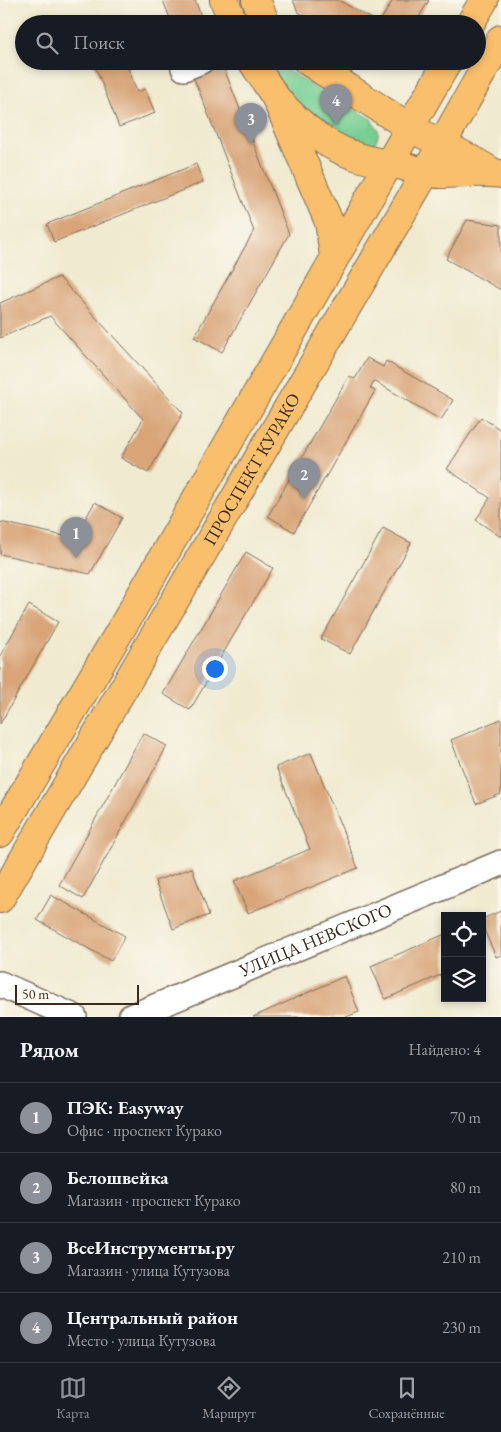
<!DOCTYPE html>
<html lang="ru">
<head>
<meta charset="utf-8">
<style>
	:root { --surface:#171b24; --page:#242831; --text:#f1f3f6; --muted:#9ea1a6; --line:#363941; --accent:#8c9099 }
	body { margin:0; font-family:"EB Garamond",serif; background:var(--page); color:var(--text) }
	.controls { position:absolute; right:15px; bottom:15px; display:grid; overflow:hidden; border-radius:0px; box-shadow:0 2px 8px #0003 }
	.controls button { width:45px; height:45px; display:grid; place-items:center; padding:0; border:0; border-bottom:1px solid var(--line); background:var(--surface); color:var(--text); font:25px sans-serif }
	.scale { position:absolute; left:15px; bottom:12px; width:124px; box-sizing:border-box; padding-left:5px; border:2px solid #3b2a1e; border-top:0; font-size:14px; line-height:18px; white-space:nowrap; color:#3b2a1e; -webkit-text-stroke:4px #fbf7ec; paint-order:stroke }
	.you { position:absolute; left:214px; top:668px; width:18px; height:18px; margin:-12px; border:4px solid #fff; border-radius:50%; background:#1a73e8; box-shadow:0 0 0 8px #1a73e833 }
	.badge { display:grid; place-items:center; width:32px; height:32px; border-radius:50%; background:var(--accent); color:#fff; font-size:16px; font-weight:700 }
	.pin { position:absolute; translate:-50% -41px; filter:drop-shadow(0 1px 2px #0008) }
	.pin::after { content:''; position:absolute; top:26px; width:18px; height:15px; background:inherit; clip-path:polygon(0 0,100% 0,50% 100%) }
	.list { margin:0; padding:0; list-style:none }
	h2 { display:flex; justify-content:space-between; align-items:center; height:65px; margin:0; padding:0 20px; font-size:21px }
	h2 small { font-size:16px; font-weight:400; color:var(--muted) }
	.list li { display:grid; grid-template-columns:32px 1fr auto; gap:15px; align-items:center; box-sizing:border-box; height:70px; padding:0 20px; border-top:1px solid var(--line) }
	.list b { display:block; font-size:19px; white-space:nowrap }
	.list p { margin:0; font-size:16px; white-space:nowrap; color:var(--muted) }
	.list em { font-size:16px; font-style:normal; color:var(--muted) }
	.icon { flex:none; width:28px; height:28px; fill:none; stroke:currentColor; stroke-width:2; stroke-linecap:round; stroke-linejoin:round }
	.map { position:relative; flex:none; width:501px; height:1017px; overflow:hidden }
	.search { position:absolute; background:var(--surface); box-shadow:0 2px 8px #0003; left:15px; right:15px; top:15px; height:55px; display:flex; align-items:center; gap:12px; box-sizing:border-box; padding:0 18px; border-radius:28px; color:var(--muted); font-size:19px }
	.sheet { height:345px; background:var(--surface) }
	nav { display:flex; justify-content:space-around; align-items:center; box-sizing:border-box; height:70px; border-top:1px solid var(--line); background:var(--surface); font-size:14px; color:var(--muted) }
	nav a { display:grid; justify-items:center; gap:2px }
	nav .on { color:var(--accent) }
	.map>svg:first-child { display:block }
	.green { fill:#75cd92; stroke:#587c58 }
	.building { fill:#d8a478 }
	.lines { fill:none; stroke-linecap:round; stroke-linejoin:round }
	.minor-casing { stroke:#7a6d5c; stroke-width:28 }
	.major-casing { stroke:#7a6d5c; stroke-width:30 }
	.minor { stroke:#fff; stroke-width:25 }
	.major { stroke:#f9bf6d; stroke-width:28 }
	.labels { text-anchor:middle; stroke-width:4; stroke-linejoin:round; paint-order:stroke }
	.street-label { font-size:18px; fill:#3b2a1e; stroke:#fbf7ec }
</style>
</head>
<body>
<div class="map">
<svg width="501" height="1017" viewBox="0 0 501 1017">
	<rect width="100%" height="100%" fill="#fbf7ec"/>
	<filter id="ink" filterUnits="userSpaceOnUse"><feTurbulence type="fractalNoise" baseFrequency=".02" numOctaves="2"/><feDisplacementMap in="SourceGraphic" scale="10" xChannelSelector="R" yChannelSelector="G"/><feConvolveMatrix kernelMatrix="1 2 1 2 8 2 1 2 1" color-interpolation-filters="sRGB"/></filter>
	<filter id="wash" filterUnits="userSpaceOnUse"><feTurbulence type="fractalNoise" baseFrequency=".0096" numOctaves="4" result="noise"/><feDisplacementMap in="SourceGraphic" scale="20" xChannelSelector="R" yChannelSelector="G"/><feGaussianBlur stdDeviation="1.12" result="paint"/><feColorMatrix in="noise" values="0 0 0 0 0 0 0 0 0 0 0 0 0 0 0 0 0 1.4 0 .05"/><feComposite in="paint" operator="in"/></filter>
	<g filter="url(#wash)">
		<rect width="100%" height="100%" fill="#f0ead0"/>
		<path class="green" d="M 259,61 L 279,61 L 289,71 L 320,91 L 370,118 L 378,129 L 378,136 L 375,143 L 369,147 L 360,148 L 314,122 Z"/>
		<g id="blocks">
			<path class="building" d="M 163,0 L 195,0 L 204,24 L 172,24 Z
				M 293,0 L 338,0 L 379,23 L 393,0 L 429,0 L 415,24 L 319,24 L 298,12 Z
				M 93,61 L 134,61 L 135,65 L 128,68 L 137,92 L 145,89 L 155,113 L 119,127 Z
				M 221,61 L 289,234 L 222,352 L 194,337 L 254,231 L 192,73 Z
				M 196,164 L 203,182 L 54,242 L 47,224 Z
				M 467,220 L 501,225 L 501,290 L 446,259 Z
				M 59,277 L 183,413 L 148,473 L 121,458 L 143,419 L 50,316 L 0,338 L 0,303 Z
				M 367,358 L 383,367 L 386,361 L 453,400 L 441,420 L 374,381 L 370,388 L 375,391 L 294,532 L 268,516 L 349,376 L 355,379 Z
				M 481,417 L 501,430 L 501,537 L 476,520 L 490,498 L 447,469 Z
				M 95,502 L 122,518 L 90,574 L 0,554 L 0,522 L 74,538 Z
				M 383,528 L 411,543 L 350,654 L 321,639 Z
				M 246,552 L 273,568 L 190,710 L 163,694 Z
				M 29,605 L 58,622 L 0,724 L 0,656 Z
				M 501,719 L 501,794 L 476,804 L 451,740 Z
				M 143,733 L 167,746 L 83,899 L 59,885 Z
				M 311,753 L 358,868 L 248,913 L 234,881 L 310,849 L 276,767 Z
				M 192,868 L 209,915 L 173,929 L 155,881 Z
				M 51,895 L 125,936 L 111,961 L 37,920 Z
				M 501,911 L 501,955 L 496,957 L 482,925 L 482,919 Z
				M 445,934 L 445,973 L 385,999 L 371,966 Z
				M 345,976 L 359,1012 L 346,1017 L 253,1017 Z"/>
		</g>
	</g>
	<g filter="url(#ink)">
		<use href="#blocks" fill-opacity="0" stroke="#7a6d5c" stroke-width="1"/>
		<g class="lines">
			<defs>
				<g id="minor">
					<path d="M 184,68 L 201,61"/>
					<path d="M 0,984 L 74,1017"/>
					<path id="s1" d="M 131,1017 L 501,863"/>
				</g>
				<g id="major">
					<path d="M 224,0 L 234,24"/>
					<path d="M 256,0 L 266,24"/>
					<path d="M 470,24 L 484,0"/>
					<path d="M 252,61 L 276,98 L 329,222 L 334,256"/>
					<path d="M 307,61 C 342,83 376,107 411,128 C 438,143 467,155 492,172"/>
					<path d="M 276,98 C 302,127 330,151 369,160 C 378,163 387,162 396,164 C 410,168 426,174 440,174 C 461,174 480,171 501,174"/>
					<path d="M 0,833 L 130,614 L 448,61"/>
					<path id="s2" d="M 0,899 L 426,172 L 501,39"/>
				</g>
			</defs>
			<use href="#minor" class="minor-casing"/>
			<use href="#major" class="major-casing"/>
			<use href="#minor" class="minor"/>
			<use href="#major" class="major"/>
		</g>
	</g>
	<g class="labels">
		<g class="street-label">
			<text dy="6" stroke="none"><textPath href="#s2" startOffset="498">ПРОСПЕКТ КУРАКО</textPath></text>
			<text dy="6" stroke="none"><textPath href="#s1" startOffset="200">УЛИЦА НЕВСКОГО</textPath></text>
		</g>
	</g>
</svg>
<div class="controls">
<button><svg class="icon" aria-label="locate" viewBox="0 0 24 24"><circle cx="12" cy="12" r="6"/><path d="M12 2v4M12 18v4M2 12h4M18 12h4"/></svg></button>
<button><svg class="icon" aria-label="layers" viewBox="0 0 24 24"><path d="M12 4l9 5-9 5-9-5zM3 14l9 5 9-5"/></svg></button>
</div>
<div class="scale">50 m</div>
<div class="you"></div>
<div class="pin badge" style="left:76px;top:558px">1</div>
<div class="pin badge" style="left:304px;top:499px">2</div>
<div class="pin badge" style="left:251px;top:144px">3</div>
<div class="pin badge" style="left:336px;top:125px">4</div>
<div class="search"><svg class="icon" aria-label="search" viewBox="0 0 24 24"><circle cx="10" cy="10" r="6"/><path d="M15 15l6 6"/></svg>Поиск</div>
</div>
<section class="sheet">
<h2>Рядом<small>Найдено: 4</small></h2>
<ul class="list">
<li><span class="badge">1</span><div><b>ПЭК: Easyway</b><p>Офис · проспект Курако</p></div><em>70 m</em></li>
<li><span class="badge">2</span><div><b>Белошвейка</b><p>Магазин · проспект Курако</p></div><em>80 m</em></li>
<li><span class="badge">3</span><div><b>ВсеИнструменты.ру</b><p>Магазин · улица Кутузова</p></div><em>210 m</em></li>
<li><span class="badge">4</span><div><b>Центральный район</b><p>Место · улица Кутузова</p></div><em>230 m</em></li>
</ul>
</section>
<nav>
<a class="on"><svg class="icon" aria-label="map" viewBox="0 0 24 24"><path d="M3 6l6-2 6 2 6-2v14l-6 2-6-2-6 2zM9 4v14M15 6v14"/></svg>Карта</a>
<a><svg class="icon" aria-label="directions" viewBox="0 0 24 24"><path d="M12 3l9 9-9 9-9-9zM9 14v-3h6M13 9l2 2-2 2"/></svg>Маршрут</a>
<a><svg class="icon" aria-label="saved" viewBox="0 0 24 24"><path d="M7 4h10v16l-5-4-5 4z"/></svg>Сохранённые</a>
</nav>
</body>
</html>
